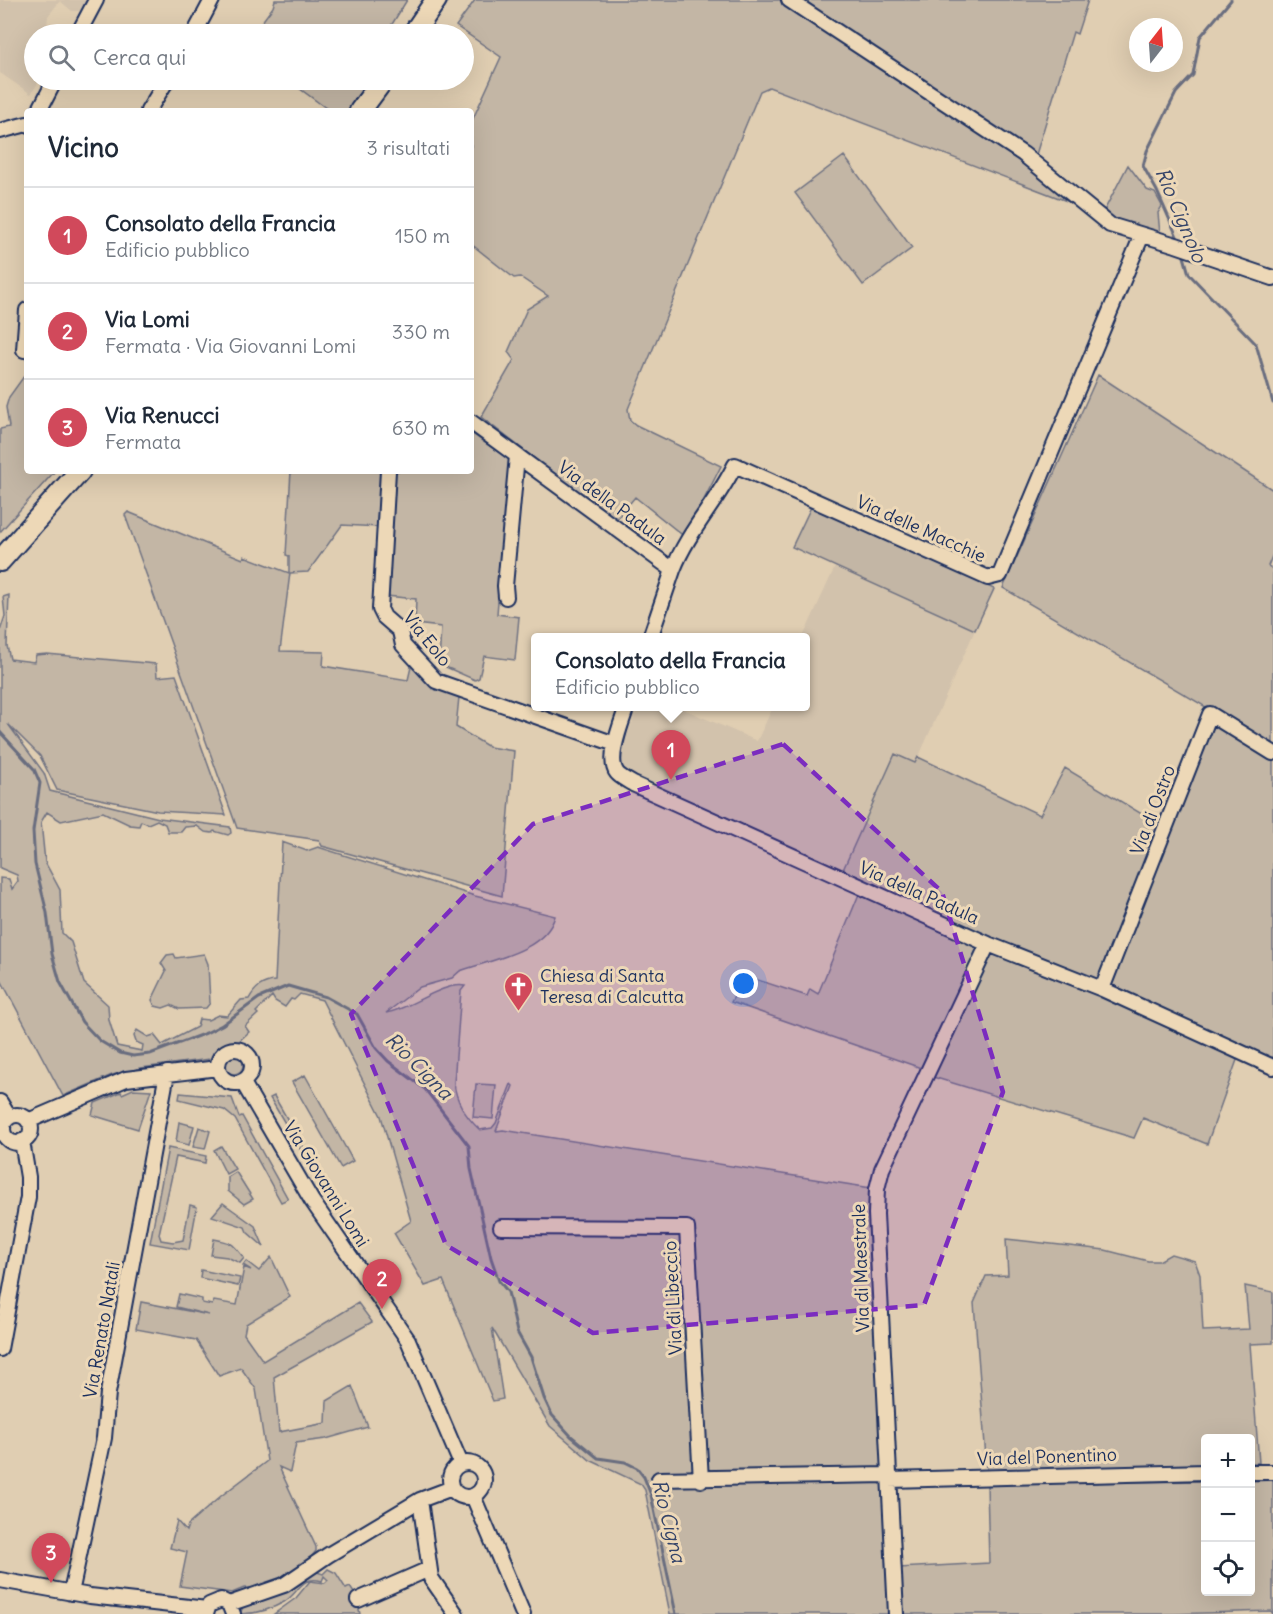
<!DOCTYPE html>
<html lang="it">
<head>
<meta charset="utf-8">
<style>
	:root { --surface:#fff; --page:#f2f2f3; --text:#1f2937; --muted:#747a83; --line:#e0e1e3; --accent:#d1495b }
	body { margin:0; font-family:Delius,sans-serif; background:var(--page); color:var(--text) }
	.controls { position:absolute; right:18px; bottom:18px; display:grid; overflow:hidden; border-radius:6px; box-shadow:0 6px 24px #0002 }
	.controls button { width:54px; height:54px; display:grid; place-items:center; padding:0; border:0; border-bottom:2px solid var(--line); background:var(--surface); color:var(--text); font:30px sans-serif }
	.compass { position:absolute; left:1129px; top:18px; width:54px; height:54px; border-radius:50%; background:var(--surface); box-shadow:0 6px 24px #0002; rotate:17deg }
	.you { position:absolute; left:744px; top:984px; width:21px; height:21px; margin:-15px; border:4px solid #fff; border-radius:50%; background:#1a73e8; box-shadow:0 0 0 9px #1a73e833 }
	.badge { display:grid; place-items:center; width:39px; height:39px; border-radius:50%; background:var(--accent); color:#fff; font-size:20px; font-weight:700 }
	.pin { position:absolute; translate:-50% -50px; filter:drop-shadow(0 2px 3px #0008) }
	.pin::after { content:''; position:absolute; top:32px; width:21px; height:18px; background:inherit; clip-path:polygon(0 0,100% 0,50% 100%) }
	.popup { position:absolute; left:531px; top:633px; width:279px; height:78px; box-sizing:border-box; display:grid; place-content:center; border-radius:6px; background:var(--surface); filter:drop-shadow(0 2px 4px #0005); font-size:20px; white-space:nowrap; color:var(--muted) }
	.popup b { font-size:22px; color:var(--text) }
	.popup::after { content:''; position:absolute; left:50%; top:100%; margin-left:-12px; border:12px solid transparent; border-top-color:var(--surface) }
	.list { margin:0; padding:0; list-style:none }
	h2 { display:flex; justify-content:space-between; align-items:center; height:78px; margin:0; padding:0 24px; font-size:26px }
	h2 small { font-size:20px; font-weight:400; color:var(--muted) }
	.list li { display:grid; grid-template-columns:39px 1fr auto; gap:18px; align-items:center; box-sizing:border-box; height:96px; padding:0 24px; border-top:2px solid var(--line) }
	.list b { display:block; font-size:22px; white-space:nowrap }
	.list p { margin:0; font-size:20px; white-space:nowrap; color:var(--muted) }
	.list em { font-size:20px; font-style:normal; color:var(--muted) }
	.icon { flex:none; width:33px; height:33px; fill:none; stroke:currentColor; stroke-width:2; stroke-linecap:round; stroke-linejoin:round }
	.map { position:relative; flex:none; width:1273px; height:1614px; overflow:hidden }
	.search { position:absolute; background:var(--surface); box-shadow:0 6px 24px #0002; left:24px; top:24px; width:450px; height:66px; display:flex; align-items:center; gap:15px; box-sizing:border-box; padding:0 21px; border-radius:33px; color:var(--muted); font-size:22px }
	.panel { position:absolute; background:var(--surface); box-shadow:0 6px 24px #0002; left:24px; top:108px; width:450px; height:366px; border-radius:6px }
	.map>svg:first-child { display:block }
	.built { fill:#d2c2ac }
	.green { fill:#c3b6a5; stroke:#6f7282; stroke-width:1.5 }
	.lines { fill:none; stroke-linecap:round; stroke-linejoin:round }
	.stream { stroke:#696d7f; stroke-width:3 }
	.minor-casing { stroke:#1b2f5e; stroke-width:18 }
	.highway-casing { stroke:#1b2f5e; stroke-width:24 }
	.minor { stroke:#edd8b7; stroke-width:14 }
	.highway { stroke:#edd8b7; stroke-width:20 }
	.marked { fill:#7b2cbf; fill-opacity:0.2; stroke:#7b2cbf; stroke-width:4.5; stroke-dasharray:12 8; stroke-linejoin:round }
	.labels { text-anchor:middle; stroke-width:6; stroke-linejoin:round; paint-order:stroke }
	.street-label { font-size:18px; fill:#1b2f5e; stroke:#edd8b7 }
	.poi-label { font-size:18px; fill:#1b2f5e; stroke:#edd8b7; text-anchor:start }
	.water-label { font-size:20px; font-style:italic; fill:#354469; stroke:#edd8b7 }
</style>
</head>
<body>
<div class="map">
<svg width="1273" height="1614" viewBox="0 0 1273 1614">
	<rect width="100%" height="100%" fill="#e0ceb2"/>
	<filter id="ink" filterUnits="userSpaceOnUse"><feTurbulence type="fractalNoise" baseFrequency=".0167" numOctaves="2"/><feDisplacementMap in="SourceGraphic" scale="12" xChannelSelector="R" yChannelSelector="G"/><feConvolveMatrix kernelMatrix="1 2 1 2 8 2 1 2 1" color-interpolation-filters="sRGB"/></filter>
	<g filter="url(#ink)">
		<path class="built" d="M 0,0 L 87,0 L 79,11 L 72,11 L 60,1 L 48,16 L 46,34 L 34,34 L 34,80 L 40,80 L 31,94 L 0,73 Z
			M 835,567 L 975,630 L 916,763 L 895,754 L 842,872 L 630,776 L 622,764 L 621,751 L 638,707 L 679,707 L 757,741 L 773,707 L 806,706 L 806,638 L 803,637 Z"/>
		<path class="green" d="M 275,0 L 407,0 L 386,34 L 253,34 L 273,7 Z
			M 475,0 L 1088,0 L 1077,34 L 1073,32 L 1035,158 L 1085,208 L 769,87 L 760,91 L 628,409 L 630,420 L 636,425 L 721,466 L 685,537 L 635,497 L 615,521 L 481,417 L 514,360 L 508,352 L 527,309 L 548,296 L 520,277 L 514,278 L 471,244 L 471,123 L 501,57 L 456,26 Z
			M 288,80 L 370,80 L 348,111 L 330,111 Z
			M 844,156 L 912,248 L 863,285 L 795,193 Z
			M 1128,165 L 1147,190 L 1155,193 L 1162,206 L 1158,213 L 1160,234 L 1108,217 L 1104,211 Z
			M 27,372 L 27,471 L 55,471 L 0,532 L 0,429 L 9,427 L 6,407 L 9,397 Z
			M 1098,375 L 1273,490 L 1273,554 L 1268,566 L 1273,569 L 1273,1060 L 1242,1046 L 1207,1144 L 1143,1118 L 1134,1138 L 933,1077 L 995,941 L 842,872 L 895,754 L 915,763 L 918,757 L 1040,815 L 1065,768 L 1160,825 L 1206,707 L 1003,588 Z
			M 471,433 L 509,460 L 497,614 L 519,617 L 515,660 L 484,656 L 479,678 L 475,680 L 439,664 L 441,627 L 415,624 L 416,599 L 376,595 L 379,527 L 342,525 L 308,572 L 290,573 L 280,651 L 324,652 L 323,666 L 408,680 L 414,654 L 439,678 L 460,687 L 456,727 L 489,747 L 514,751 L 502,896 L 322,846 L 319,840 L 237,828 L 125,515 L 128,512 L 243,559 L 244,556 L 289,573 L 289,556 L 286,555 L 291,471 L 471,471 Z
			M 811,507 L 994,589 L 975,630 L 792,547 Z
			M 9,595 L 7,646 L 10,659 L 34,662 L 36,655 L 47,654 L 156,664 L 157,677 L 176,675 L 226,815 L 158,811 L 57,790 L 40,756 L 8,724 L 44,773 L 50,791 L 159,818 L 230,827 L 231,833 L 228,835 L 214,831 L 212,833 L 205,832 L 197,826 L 185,827 L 181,832 L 168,832 L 165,824 L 157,820 L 148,824 L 141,821 L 139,826 L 130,825 L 103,812 L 61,821 L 47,812 L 41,822 L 45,862 L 60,890 L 62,933 L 71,942 L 84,983 L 108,1005 L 109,1020 L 117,1046 L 142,1051 L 143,1045 L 136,1042 L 134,1036 L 137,1030 L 148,1037 L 154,1035 L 162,1045 L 197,1027 L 199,1019 L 208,1020 L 218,1015 L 227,1016 L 241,1000 L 249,999 C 255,988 262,982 275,981 L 282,842 L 307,851 L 318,847 L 475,896 L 555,916 C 545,952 490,960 460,971 L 452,978 L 420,987 L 386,1013 C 411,1009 441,982 465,986 L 461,991 L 454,1083 C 456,1102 466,1117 480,1130 L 492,1128 L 496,1123 L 511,1084 L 513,1086 L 496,1131 L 503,1130 L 871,1188 L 899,1568 L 989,1563 L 987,1484 L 1205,1481 L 1206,1592 L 1250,1592 L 1251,1481 L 1273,1480 L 1273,1614 L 1271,1611 L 1171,1614 L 670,1614 L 645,1490 L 641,1484 L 590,1460 L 550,1426 L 492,1328 L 503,1399 L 493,1401 L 443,1280 L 425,1286 L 394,1233 L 411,1221 L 381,1116 L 322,1000 L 300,994 L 294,1000 L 291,999 L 285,1007 L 275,1001 L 272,996 L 256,1012 L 258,1014 L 245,1026 L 249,1032 L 237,1043 L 221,1046 L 210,1059 L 141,1068 L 112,1075 L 63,1096 L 0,978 L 0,878 L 9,879 L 12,889 L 18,881 L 17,875 L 0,868 L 0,631 L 5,616 L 3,597 Z
			M 859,894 L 977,944 L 979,951 L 924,1069 L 731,1002 L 736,993 L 746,990 L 755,979 L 807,996 L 810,989 L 818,994 Z
			M 174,954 L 176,958 L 204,954 L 208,964 L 210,1003 L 206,1008 L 179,1009 L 171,1005 L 163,1008 L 155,1006 L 152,1000 L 166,971 L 161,963 L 167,955 Z
			M225 1065a9 9 0 1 1 18 0a9 9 0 1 1-18 0Z
			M 305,1075 L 353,1161 L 341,1168 L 292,1082 Z
			M 476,1084 L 496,1085 L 493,1119 L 473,1117 Z
			M 133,1089 L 151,1090 L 138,1129 L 92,1115 L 95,1103 L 121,1092 L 122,1094 Z
			M 180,1093 L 232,1098 L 239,1117 L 242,1116 L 288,1199 L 281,1202 L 235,1119 L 224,1110 L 179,1099 Z
			M 274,1096 L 318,1172 L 315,1174 L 270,1098 Z
			M 179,1122 L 194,1126 L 189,1145 L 176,1142 Z
			M 199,1127 L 210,1131 L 205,1149 L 193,1147 Z
			M 221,1146 L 235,1169 L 226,1174 L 214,1150 Z
			M 168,1148 L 206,1156 L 205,1163 L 176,1157 L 159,1234 L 161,1240 L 173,1242 L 183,1240 L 190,1205 L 197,1207 L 189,1250 L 150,1243 Z
			M 236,1172 L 253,1199 L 244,1204 L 228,1191 L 228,1177 Z
			M 223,1203 L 255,1226 L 264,1247 L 247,1232 L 245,1227 L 212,1216 Z
			M 214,1239 C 234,1243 232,1243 244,1258 L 240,1263 L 227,1257 L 211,1255 Z
			M 1006,1239 L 1105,1250 L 1148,1261 L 1159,1261 L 1171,1254 L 1195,1261 L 1200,1275 L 1203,1331 L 1249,1329 L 1245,1286 L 1273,1292 L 1273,1343 L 1250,1344 L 1259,1463 L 1251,1463 L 1250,1438 L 1206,1438 L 1205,1465 L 987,1471 L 974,1303 L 986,1276 L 1008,1275 Z
			M 271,1257 L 290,1297 L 246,1324 L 244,1334 L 263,1361 L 358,1303 L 372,1322 L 274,1377 L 279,1432 L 326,1423 L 327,1401 L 352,1386 L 368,1427 L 326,1439 L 296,1443 L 290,1472 L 279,1467 L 316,1547 L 316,1551 L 307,1562 L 286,1577 L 253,1588 L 244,1588 L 232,1593 L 180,1586 L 187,1552 L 170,1548 L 177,1521 L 186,1531 L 188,1525 L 221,1496 L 267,1461 L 256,1389 L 241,1368 L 219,1376 L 196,1340 L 136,1329 L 141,1302 L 209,1315 L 176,1307 L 179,1294 L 202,1299 L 202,1303 L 212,1305 L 214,1301 L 237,1305 L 244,1267 L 251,1270 L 243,1265 L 246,1261 L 259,1271 Z
			M 201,1270 L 240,1278 L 238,1286 L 200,1278 Z
			M 328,1569 L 336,1573 L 346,1589 L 350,1587 L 356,1596 L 360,1614 L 274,1614 L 296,1598 L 310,1581 L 325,1583 L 328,1580 L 324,1576 L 322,1581 C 301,1575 299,1593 284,1602 C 270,1610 256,1614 240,1614 L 245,1602 L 314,1571 L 323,1574 Z"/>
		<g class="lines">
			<path class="stream" d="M 1179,241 L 1157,191 L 1143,166 L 1147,151 L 1176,93 L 1193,75 L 1200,37 L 1231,0
				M 1183,253 L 1189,274 L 1256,344 L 1273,403
				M 0,732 L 34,769 L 40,783 L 33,831 L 35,864 L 47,913 L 52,954 L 60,982 L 82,1022 L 100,1041 L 120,1053 L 133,1056 L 150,1054 L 206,1033 L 222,1025 L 259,998 L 288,986 L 326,997 L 357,1014 L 376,1048 L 388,1061 L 425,1089 L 469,1146 L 471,1169 L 491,1258 L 499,1281 L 508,1292 L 517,1332 L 531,1357 L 544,1398 L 552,1415 L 571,1436 L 598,1458 L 625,1462 L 637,1468 L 644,1477 L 651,1495 L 676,1614"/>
			<defs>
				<path id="minor" d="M 789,0 L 1023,154 L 1110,225 L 1176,245 L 1273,278
					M 78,34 L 96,0
					M 194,34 L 212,0
					M 39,111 L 55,80
					M 148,111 L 167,80
					M 0,131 L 27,124
					M 24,350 L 27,310
					M 471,422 L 673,570 L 650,638
					M 388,471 L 380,609 L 384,617 L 400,631 L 403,645 L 436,681 L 615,744
					M 673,570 C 688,531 717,502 735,465 L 988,578 L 1000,575 L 1142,235
					M 506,597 L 505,586 L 517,456
					M 627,706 C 622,722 606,759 617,773 C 621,778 629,781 633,784 L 988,944 L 1102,989 L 1273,1067
					M 1102,989 L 1210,714 L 1273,753
					M218 1066a17 17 0 1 1 34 0a17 17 0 1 1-34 0Z
					M 242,1081 L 312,1201 L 408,1340 L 461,1464
					M 0,1102 L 9,1117
					M3 1129a14 14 0 1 1 28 0a14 14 0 1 1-28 0Z
					M 28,1121 L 126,1079 L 218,1068
					M 501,1227 L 687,1228 L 701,1480
					M 0,1349 L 28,1197 L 28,1177 L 22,1141
					M450 1480a17 17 0 1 1 34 0a17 17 0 1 1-34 0Z
					M 1250,1472 L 1273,1472
					M 659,1479 L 888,1475
					M 889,1480 L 1206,1472
					M 473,1496 L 523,1614
					M 420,1500 L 431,1578 L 456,1614
					M 0,1580 L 90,1596 L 207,1609
					M 71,1593 L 104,1438 L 108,1393 L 167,1073
					M 358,1600 L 429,1569
					M 229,1604 L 284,1585 L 328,1555 L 420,1500 L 452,1488
					M 206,1614 L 209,1605 L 221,1600 L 229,1604 L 233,1614
					M 896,1614 L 876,1214 L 877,1189 L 882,1169 L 988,944"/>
				<path id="highway" d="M 413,34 L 436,0
					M 360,111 L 383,80
					M 0,561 L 80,471"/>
			</defs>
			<use href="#minor" class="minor-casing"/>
			<use href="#highway" class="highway-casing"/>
			<use href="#minor" class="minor"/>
			<use href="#highway" class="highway"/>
		</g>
	</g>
	<path class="marked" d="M 783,744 L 942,892 L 1003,1092 L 924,1305 L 593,1333 L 446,1245 L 351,1014 L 533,824 Z"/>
	<defs>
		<symbol id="church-pin" viewBox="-11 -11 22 30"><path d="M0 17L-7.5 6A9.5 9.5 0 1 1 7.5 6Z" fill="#d1495b" stroke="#edd8b7"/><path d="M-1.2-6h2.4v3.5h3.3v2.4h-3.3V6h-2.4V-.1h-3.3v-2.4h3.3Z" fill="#fff"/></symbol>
	</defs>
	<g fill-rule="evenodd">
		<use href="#church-pin" x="502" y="970" width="33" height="45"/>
	</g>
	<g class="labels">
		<g class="street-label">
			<text transform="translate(612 503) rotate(36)" y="6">Via della Padula</text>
			<text transform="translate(921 529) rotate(24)" y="6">Via delle Macchie</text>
			<text transform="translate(427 639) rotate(51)" y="6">Via Eolo</text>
			<text transform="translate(1153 810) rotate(-69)" y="6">Via di Ostro</text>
			<text transform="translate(919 893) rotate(24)" y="6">Via della Padula</text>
			<text transform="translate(326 1184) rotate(58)" y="6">Via Giovanni Lomi</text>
			<text transform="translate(861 1268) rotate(-92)" y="6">Via di Maestrale</text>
			<text transform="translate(673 1298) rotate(-93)" y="6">Via di Libeccio</text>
			<text transform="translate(102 1330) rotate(-80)" y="6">Via Renato Natali</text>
			<text transform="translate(1047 1457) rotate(-2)" y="6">Via del Ponentino</text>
		</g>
		<g class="poi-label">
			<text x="540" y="982">Chiesa di Santa<tspan x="540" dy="21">Teresa di Calcutta</tspan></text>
		</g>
		<g class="water-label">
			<text transform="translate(1181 215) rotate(67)" y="7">Rio Cignolo</text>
			<text transform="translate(419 1066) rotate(45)" y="7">Rio Cigna</text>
			<text transform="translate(669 1521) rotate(76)" y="7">Rio Cigna</text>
		</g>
	</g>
</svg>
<div class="controls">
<button>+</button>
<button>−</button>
<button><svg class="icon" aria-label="locate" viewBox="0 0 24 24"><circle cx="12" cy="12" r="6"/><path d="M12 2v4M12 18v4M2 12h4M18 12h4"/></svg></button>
</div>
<svg class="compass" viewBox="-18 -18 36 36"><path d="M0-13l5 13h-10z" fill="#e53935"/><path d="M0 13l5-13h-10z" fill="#747a83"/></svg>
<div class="you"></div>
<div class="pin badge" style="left:671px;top:780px">1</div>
<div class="popup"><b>Consolato della Francia</b>Edificio pubblico</div>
<div class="pin badge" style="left:382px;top:1309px">2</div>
<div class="pin badge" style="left:51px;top:1583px">3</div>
<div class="search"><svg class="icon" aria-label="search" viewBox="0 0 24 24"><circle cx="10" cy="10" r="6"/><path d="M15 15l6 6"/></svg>Cerca qui</div>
<section class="panel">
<h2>Vicino<small>3 risultati</small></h2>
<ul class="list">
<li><span class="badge">1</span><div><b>Consolato della Francia</b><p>Edificio pubblico</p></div><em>150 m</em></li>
<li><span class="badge">2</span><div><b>Via Lomi</b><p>Fermata · Via Giovanni Lomi</p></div><em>330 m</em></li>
<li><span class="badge">3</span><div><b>Via Renucci</b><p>Fermata</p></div><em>630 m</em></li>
</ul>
</section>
</div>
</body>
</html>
